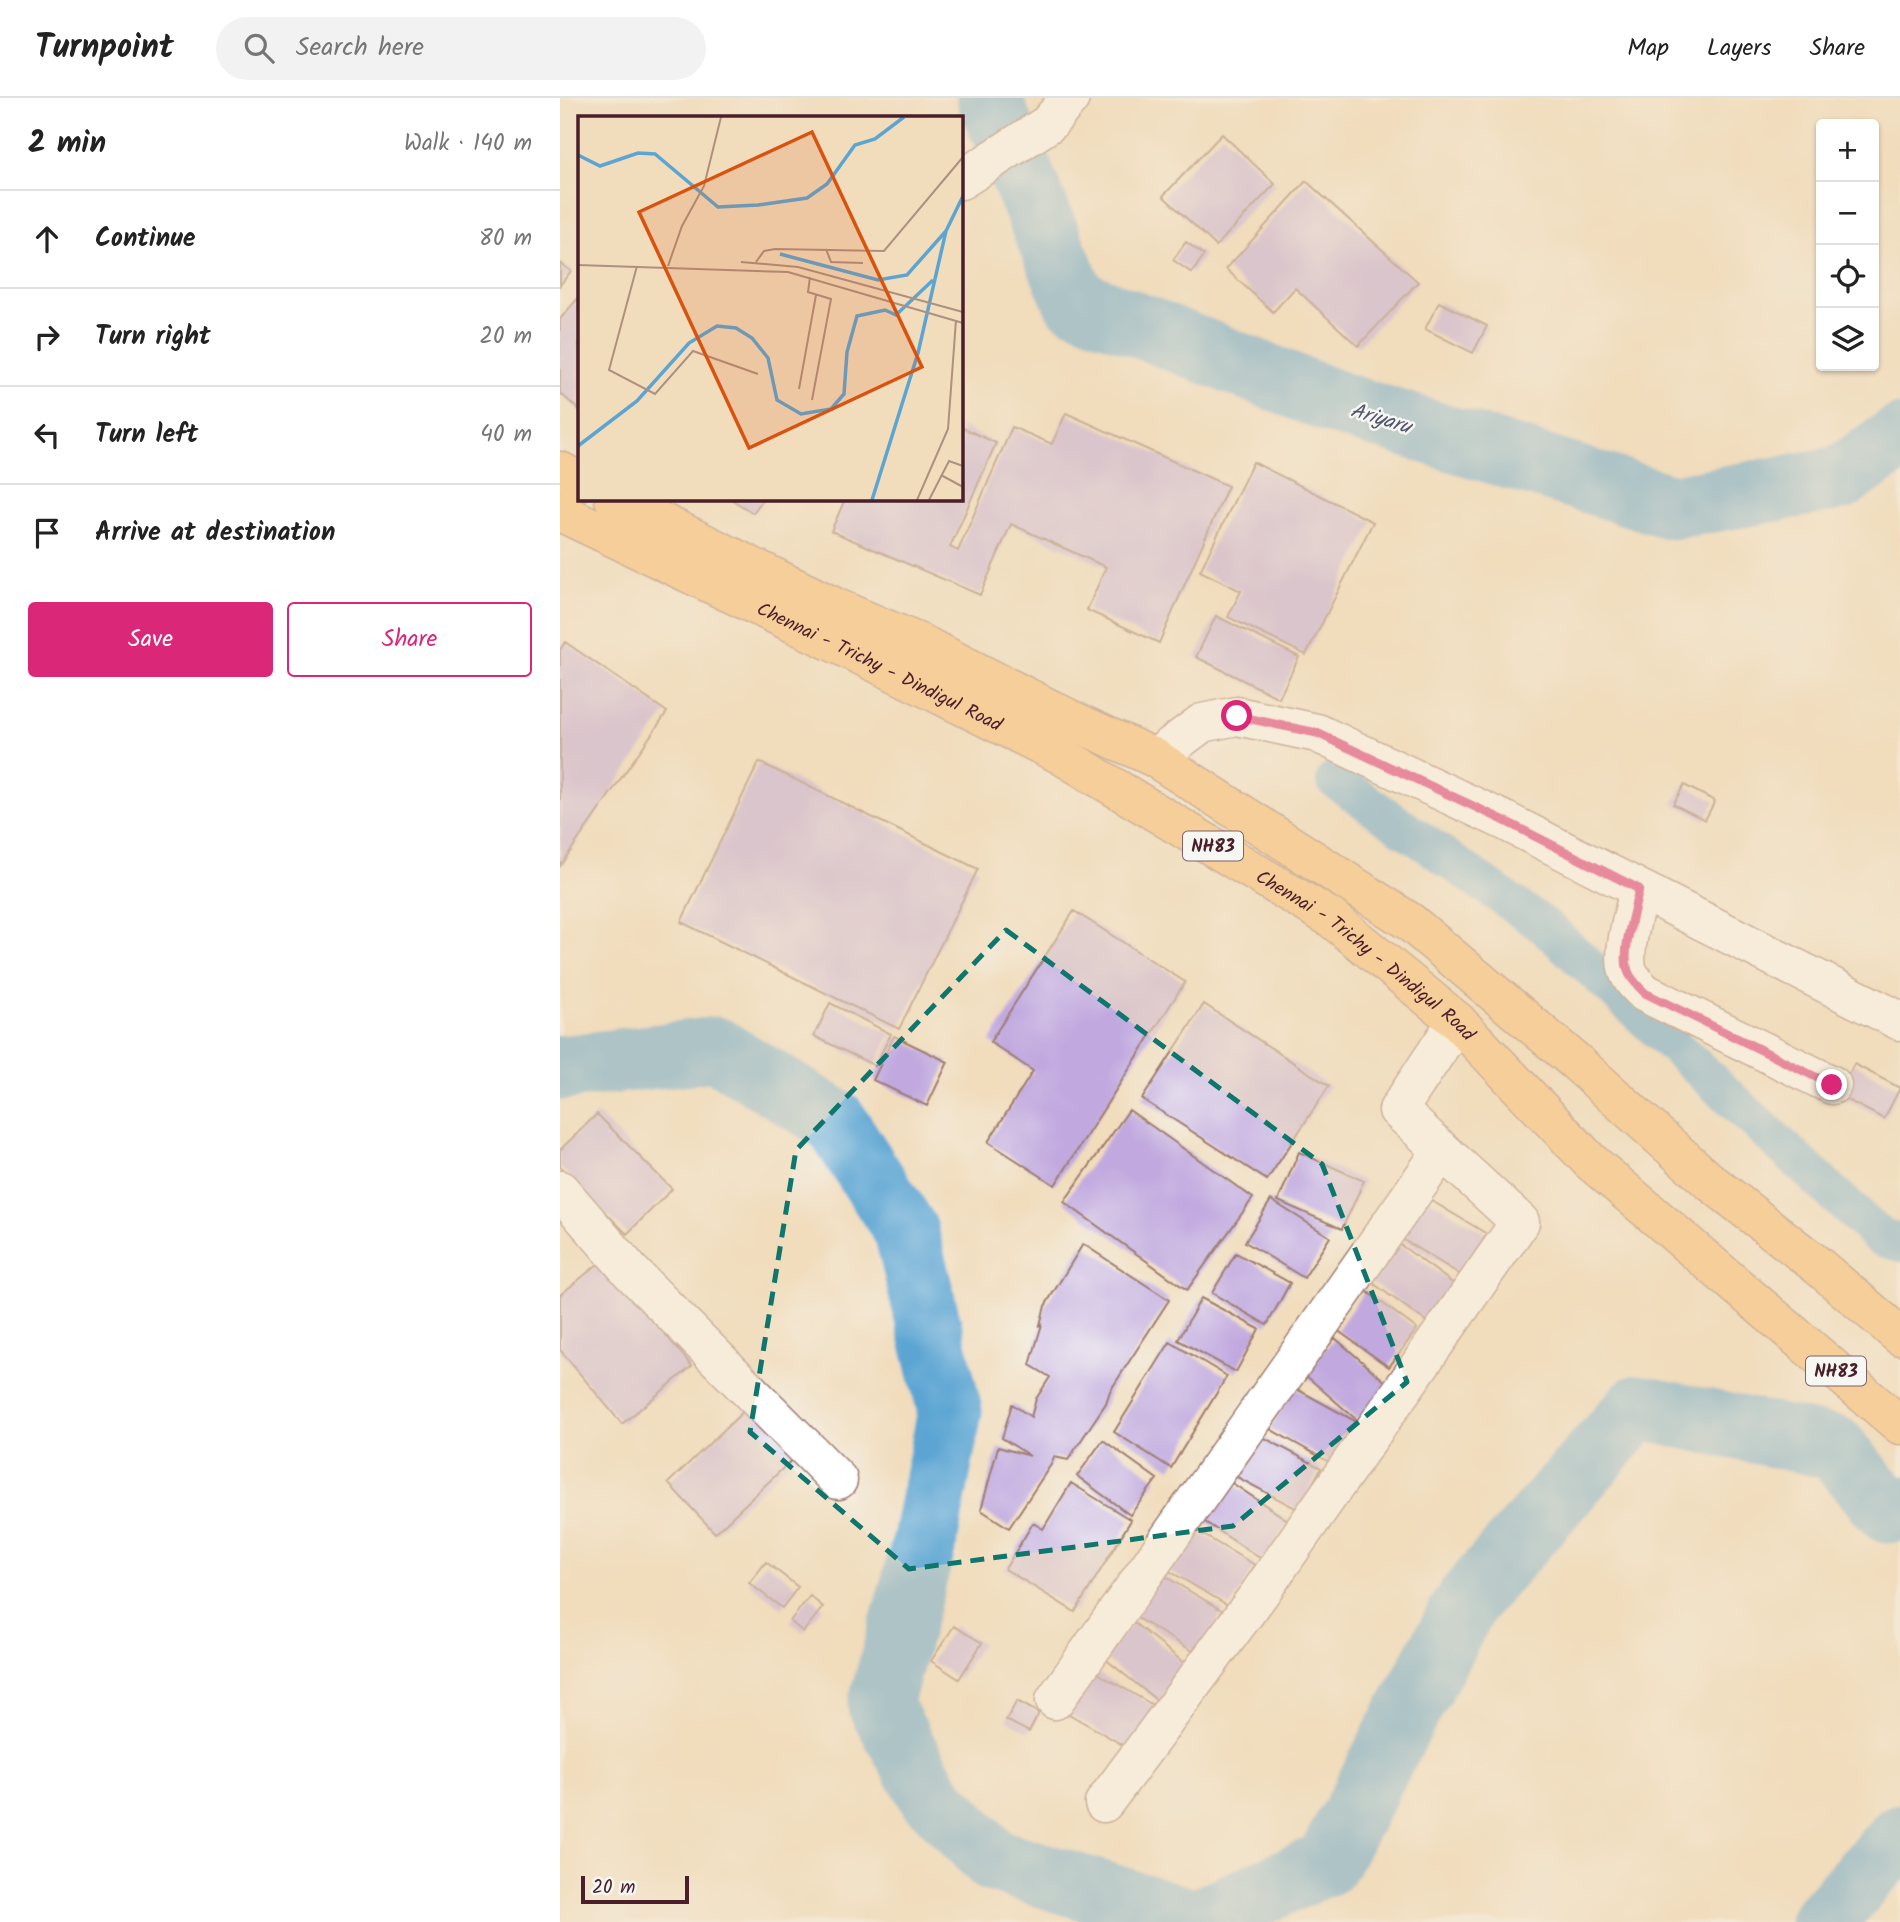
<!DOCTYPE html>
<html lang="en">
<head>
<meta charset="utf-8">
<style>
	:root { --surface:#fff; --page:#f2f2f2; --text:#222; --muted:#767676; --line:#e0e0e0; --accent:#db2777 }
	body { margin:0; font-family:Kalam,sans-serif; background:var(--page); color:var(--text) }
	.controls { position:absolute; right:21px; top:21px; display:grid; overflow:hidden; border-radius:7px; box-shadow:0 2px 5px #0004 }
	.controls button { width:63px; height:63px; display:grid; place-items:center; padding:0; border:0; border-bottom:2px solid var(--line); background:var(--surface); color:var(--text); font:35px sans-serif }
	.scale { position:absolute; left:21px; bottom:18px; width:108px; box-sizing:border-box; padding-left:7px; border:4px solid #4a1f2b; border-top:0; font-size:19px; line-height:24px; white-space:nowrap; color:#4a1f2b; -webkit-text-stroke:5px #f6f6f2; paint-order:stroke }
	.stop { position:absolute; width:21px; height:21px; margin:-16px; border:5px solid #db2777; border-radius:50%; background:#fff }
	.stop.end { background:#db2777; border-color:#fff; box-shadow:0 2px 7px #0008 }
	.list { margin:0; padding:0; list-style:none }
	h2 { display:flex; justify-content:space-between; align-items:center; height:91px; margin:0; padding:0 28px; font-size:30px }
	h2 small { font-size:23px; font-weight:400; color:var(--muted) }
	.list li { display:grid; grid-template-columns:46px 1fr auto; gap:21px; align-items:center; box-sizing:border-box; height:98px; padding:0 28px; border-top:2px solid var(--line) }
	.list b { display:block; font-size:26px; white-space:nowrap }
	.list em { font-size:23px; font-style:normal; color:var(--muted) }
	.actions { display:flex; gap:14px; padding:21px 28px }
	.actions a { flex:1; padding:16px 0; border:2px solid var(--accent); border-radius:7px; text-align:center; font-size:24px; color:var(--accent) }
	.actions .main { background:var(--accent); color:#fff }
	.icon { flex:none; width:38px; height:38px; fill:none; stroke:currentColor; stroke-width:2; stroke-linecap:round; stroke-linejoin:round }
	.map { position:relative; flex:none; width:1340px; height:1824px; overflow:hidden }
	header { display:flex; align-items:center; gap:42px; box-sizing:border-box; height:98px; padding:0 35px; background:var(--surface); border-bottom:2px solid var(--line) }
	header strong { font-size:33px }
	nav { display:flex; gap:38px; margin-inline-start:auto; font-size:24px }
	.search { width:490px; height:63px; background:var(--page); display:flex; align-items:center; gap:18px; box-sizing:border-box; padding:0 24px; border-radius:38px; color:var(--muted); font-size:26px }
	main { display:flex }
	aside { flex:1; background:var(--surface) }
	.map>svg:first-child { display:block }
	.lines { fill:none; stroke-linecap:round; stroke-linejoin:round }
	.canal { stroke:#5ca5d3; stroke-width:38 }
	.river { stroke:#5ca5d3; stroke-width:65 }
	.building { fill:#c1a9df }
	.minor-casing { stroke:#9e7e73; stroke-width:41 }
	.highway-casing { stroke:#9e7e73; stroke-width:41 }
	.minor { stroke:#fff; stroke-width:38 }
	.highway { stroke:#fcbd6f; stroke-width:38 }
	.route { stroke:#db2777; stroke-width:9 }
	.marked { fill:none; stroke:#0f766e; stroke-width:5; stroke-dasharray:14 9; stroke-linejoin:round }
	.labels { text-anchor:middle; stroke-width:5; stroke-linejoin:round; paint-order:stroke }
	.shield { fill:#f6f6f2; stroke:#7e6067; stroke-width:2 }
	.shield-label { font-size:18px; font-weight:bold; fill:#4a1f2b }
	.street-label { font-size:19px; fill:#4a1f2b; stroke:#f6f6f2 }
	.water-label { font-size:21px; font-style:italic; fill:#51556e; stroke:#f6f6f2 }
	.inset-river { fill:none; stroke:#5ca5d3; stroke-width:3.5 }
	.inset-road { fill:none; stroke:#ae9081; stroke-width:2 }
	.view { fill:#d8530f; fill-opacity:0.15; stroke:#d8530f; stroke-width:3.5 }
	.inset-edge { fill:none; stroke:#4a1f2b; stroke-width:3.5 }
</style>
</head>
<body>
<header>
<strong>Turnpoint</strong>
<div class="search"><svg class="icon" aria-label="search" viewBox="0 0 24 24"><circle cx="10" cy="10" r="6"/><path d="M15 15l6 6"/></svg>Search here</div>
<nav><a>Map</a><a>Layers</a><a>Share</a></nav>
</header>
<main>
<aside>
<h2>2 min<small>Walk · 140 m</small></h2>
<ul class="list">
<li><svg class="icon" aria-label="ahead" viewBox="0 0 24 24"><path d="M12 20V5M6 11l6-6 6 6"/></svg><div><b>Continue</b></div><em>80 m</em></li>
<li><svg class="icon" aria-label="right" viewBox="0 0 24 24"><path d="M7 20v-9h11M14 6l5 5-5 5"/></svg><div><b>Turn right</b></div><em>20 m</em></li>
<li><svg class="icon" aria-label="left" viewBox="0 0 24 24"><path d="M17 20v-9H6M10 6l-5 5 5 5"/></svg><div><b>Turn left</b></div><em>40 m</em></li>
<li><svg class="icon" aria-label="arrive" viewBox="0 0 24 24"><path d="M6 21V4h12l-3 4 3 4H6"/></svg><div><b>Arrive at destination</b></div></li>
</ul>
<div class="actions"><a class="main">Save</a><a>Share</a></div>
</aside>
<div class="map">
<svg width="1340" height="1824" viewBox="0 0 1340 1824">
	<rect width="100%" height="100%" fill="#f6f6f2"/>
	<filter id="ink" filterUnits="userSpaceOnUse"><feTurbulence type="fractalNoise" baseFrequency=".0143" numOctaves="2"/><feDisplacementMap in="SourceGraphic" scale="14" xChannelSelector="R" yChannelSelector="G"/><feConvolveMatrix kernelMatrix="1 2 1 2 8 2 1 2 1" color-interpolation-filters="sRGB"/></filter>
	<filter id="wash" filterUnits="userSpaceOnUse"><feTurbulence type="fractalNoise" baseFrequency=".00686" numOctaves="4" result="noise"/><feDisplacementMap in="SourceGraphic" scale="28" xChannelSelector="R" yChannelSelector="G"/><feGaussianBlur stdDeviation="1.57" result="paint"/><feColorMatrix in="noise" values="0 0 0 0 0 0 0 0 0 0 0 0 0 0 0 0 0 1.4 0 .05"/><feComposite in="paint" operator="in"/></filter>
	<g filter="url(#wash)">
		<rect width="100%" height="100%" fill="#f1dcbb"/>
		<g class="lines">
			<path class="canal" d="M 775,682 L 987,830 L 1320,1139 L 1340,1145"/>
			<path class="river" d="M 429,0 L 515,202 L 779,306 L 1112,409 L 1281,380 L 1340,339
				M 0,970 L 156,951 L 275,1023 L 346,1133 L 390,1313 L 365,1442 L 320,1607 L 370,1697 L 433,1762 L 636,1824 L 767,1765 L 907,1503 L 1078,1309 L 1275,1350 L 1328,1413 L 1340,1410
				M 1262,1824 L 1340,1738"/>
		</g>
		<g id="blocks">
			<path class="building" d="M 662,36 L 715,86 L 656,148 L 603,98 Z
				M 746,83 L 858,184 L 798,248 L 735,190 L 713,214 L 666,171 Z
				M 626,144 L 644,157 L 632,175 L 613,162 Z
				M 0,165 L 11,173 L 0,187 Z
				M 19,199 L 19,312 L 0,295 L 0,221 Z
				M 879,204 L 927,228 L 913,255 L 865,231 Z
				M 506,315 L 668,388 L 599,545 L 527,512 L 546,469 L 451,426 L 420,497 L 271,433 L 285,401 L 401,401 L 401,329 L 436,345 L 390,449 L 398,453 L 452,329 L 492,346 Z
				M 693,364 L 813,424 L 746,557 L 668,519 L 681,493 L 640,473 Z
				M 171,401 L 203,401 L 193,415 Z
				M 656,518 L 739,559 L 719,600 L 636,559 Z
				M 5,544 L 107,614 L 0,768 L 0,552 Z
				M 199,664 L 418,771 L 339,931 L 121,824 Z
				M 1124,687 L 1155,703 L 1145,722 L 1113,706 Z
				M 514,813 L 625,884 L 495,1087 L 428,1044 L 473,973 L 430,944 Z
				M 270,905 L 331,936 L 315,968 L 254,938 Z
				M 644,906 L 769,988 L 707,1082 L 582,1001 Z
				M 334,938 L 388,964 L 367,1008 L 313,982 Z
				M 1294,966 L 1340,990 L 1324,1021 L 1278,997 Z
				M 569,1012 L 693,1100 L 627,1192 L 504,1104 Z
				M 37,1016 L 112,1091 L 67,1136 L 0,1069 L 0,1052 Z
				M 739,1054 L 804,1083 L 782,1131 L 718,1103 Z
				M 867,1100 L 927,1136 L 901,1177 L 842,1141 Z
				M 711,1102 L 770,1139 L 744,1180 L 685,1144 Z
				M 838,1145 L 894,1186 L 867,1224 L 810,1183 Z
				M 523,1146 L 609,1202 L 550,1293 L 546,1305 L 508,1362 L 494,1359 L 492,1365 L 449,1430 L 421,1412 L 438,1349 L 470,1358 L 442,1340 L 452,1306 L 471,1319 L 476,1301 L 490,1279 L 470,1267 L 482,1226 L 480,1227 L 485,1208 Z
				M 676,1155 L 730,1185 L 707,1227 L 652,1195 Z
				M 43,1162 L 132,1268 L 62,1326 L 0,1252 L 0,1197 Z
				M 805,1192 L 857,1231 L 829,1269 L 777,1232 Z
				M 641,1200 L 699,1231 L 676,1274 L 618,1242 Z
				M 775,1240 L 828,1286 L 797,1322 L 744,1276 Z
				M 610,1244 L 667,1278 L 611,1370 L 554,1334 Z
				M 733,1289 L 795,1323 L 771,1365 L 710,1331 Z
				M 191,1306 L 238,1356 L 155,1435 L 108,1385 Z
				M 699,1337 L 761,1370 L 739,1412 L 677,1379 Z
				M 543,1342 L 597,1381 L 570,1417 L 517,1378 Z
				M 669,1383 L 729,1423 L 703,1462 L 642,1422 Z
				M 511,1385 L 571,1422 L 515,1514 L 445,1471 L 473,1425 L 483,1431 Z
				M 633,1431 L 695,1467 L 671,1509 L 609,1473 Z
				M 206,1464 L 238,1489 L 222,1510 L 189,1485 Z
				M 601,1476 L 663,1513 L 638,1556 L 575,1519 Z
				M 250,1498 L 263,1509 L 243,1534 L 230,1523 Z
				M 573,1524 L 628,1568 L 599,1604 L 544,1560 Z
				M 394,1528 L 422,1545 L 399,1581 L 371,1563 Z
				M 534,1573 L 598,1610 L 573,1653 L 509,1616 Z
				M 457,1603 L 479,1615 L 469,1634 L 446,1622 Z"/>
		</g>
	</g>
	<g filter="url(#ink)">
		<use href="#blocks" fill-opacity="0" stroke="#9e7e73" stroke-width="2"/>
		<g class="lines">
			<defs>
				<path id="minor" d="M 401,82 L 488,26 L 510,0
					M 595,660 L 642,625 L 677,618 L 757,635 L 943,722 L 1340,923
					M 1079,791 C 1075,812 1061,853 1068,873 C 1071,882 1079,889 1085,895 L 1272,987
					M 0,1092 L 71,1174 L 278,1382
					M 495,1602 L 882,1053
					M 544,1705 L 700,1495 L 960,1124 L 838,1012 L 897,923"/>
				<g id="highway">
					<path d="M 0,373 L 19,383"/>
					<path d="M 54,401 L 277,510 L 364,547 L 514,623 L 595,660 L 850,824 L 1016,964 L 1148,1082 L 1257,1167 L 1340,1238"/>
					<path id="s1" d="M 0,414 L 298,556 L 501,657 L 771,820 L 897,923 L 1030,1063 L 1340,1327"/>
				</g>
			</defs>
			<use href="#minor" class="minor-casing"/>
			<use href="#highway" class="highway-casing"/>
			<use href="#minor" class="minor"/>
			<use href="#highway" class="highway"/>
		</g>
	</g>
	<g class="lines" filter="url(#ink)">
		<path class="route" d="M 677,618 L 757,635 L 943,722 L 1079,791 C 1075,812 1061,853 1068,873 C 1071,882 1079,889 1085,895 L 1272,987"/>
	</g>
	<path d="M0 0H1340V1824H0ZM 446,832 L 762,1066 L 847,1284 L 673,1428 L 349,1471 L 190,1334 L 236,1052 Z" fill="#f1dcbb" fill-opacity=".55" fill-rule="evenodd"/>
	<path class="marked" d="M 446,832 L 762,1066 L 847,1284 L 673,1428 L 349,1471 L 190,1334 L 236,1052 Z"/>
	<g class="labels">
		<g class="shield">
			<rect x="623" y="733.5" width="60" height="29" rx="5"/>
			<rect x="1246" y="1258.5" width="60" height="29" rx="5"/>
		</g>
		<g class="shield-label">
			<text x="653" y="754">NH83</text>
			<text x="1276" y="1279">NH83</text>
		</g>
		<g class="street-label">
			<text dy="7" stroke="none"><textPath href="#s1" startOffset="355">Chennai - Trichy - Dindigul Road</textPath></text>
			<text dy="7" stroke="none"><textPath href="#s1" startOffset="922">Chennai - Trichy - Dindigul Road</textPath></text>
		</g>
		<g class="water-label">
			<text transform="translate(821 320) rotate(17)" y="7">Ariyaru</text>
		</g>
	</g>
	<g transform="translate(18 18)">
		<rect width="385" height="385" fill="#f1dcbb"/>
		<path class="inset-river" d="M 0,39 L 22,50 L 60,37 L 77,38 L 140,91 L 180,89 L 229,82 L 249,68 L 277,29 L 297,23 L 326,1M 202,138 L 300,164 L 329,159 L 368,115M 0,330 L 59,285 L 111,227 L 139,210 L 158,212 L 174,222 L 190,242 L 199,284 L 223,298 L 253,293 L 266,278 L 269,236 L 279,200 L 307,194 L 318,199 L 355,164M 294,384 L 340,237 L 368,115 L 385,80"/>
		<path class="inset-road" d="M 248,133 L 253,146 L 285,147M 163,146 L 220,151 L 385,196M 178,146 L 186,135 L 197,133 L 306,135 L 385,41M 0,149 L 210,156 L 385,207M 59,150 L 31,254 L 77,278 L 115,235 L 180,258M 90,150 L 104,110 L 126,70 L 143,1M 232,161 L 230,176 L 253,183 L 234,284M 221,273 L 238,179M 363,359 L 385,371M 339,384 L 370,313 L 378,204M 351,384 L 371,345 L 385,350"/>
		<path class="view" d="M 234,16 L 344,251 L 171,332 L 61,96 Z"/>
		<rect width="385" height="385" class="inset-edge"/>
	</g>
</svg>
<div class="controls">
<button>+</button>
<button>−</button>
<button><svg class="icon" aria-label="locate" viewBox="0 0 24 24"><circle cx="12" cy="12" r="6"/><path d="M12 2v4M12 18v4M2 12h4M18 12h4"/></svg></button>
<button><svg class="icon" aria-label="layers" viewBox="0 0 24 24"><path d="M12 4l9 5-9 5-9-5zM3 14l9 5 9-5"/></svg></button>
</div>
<div class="scale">20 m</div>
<div class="stop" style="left:677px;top:618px"></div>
<div class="stop end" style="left:1272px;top:987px"></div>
</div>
</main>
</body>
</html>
